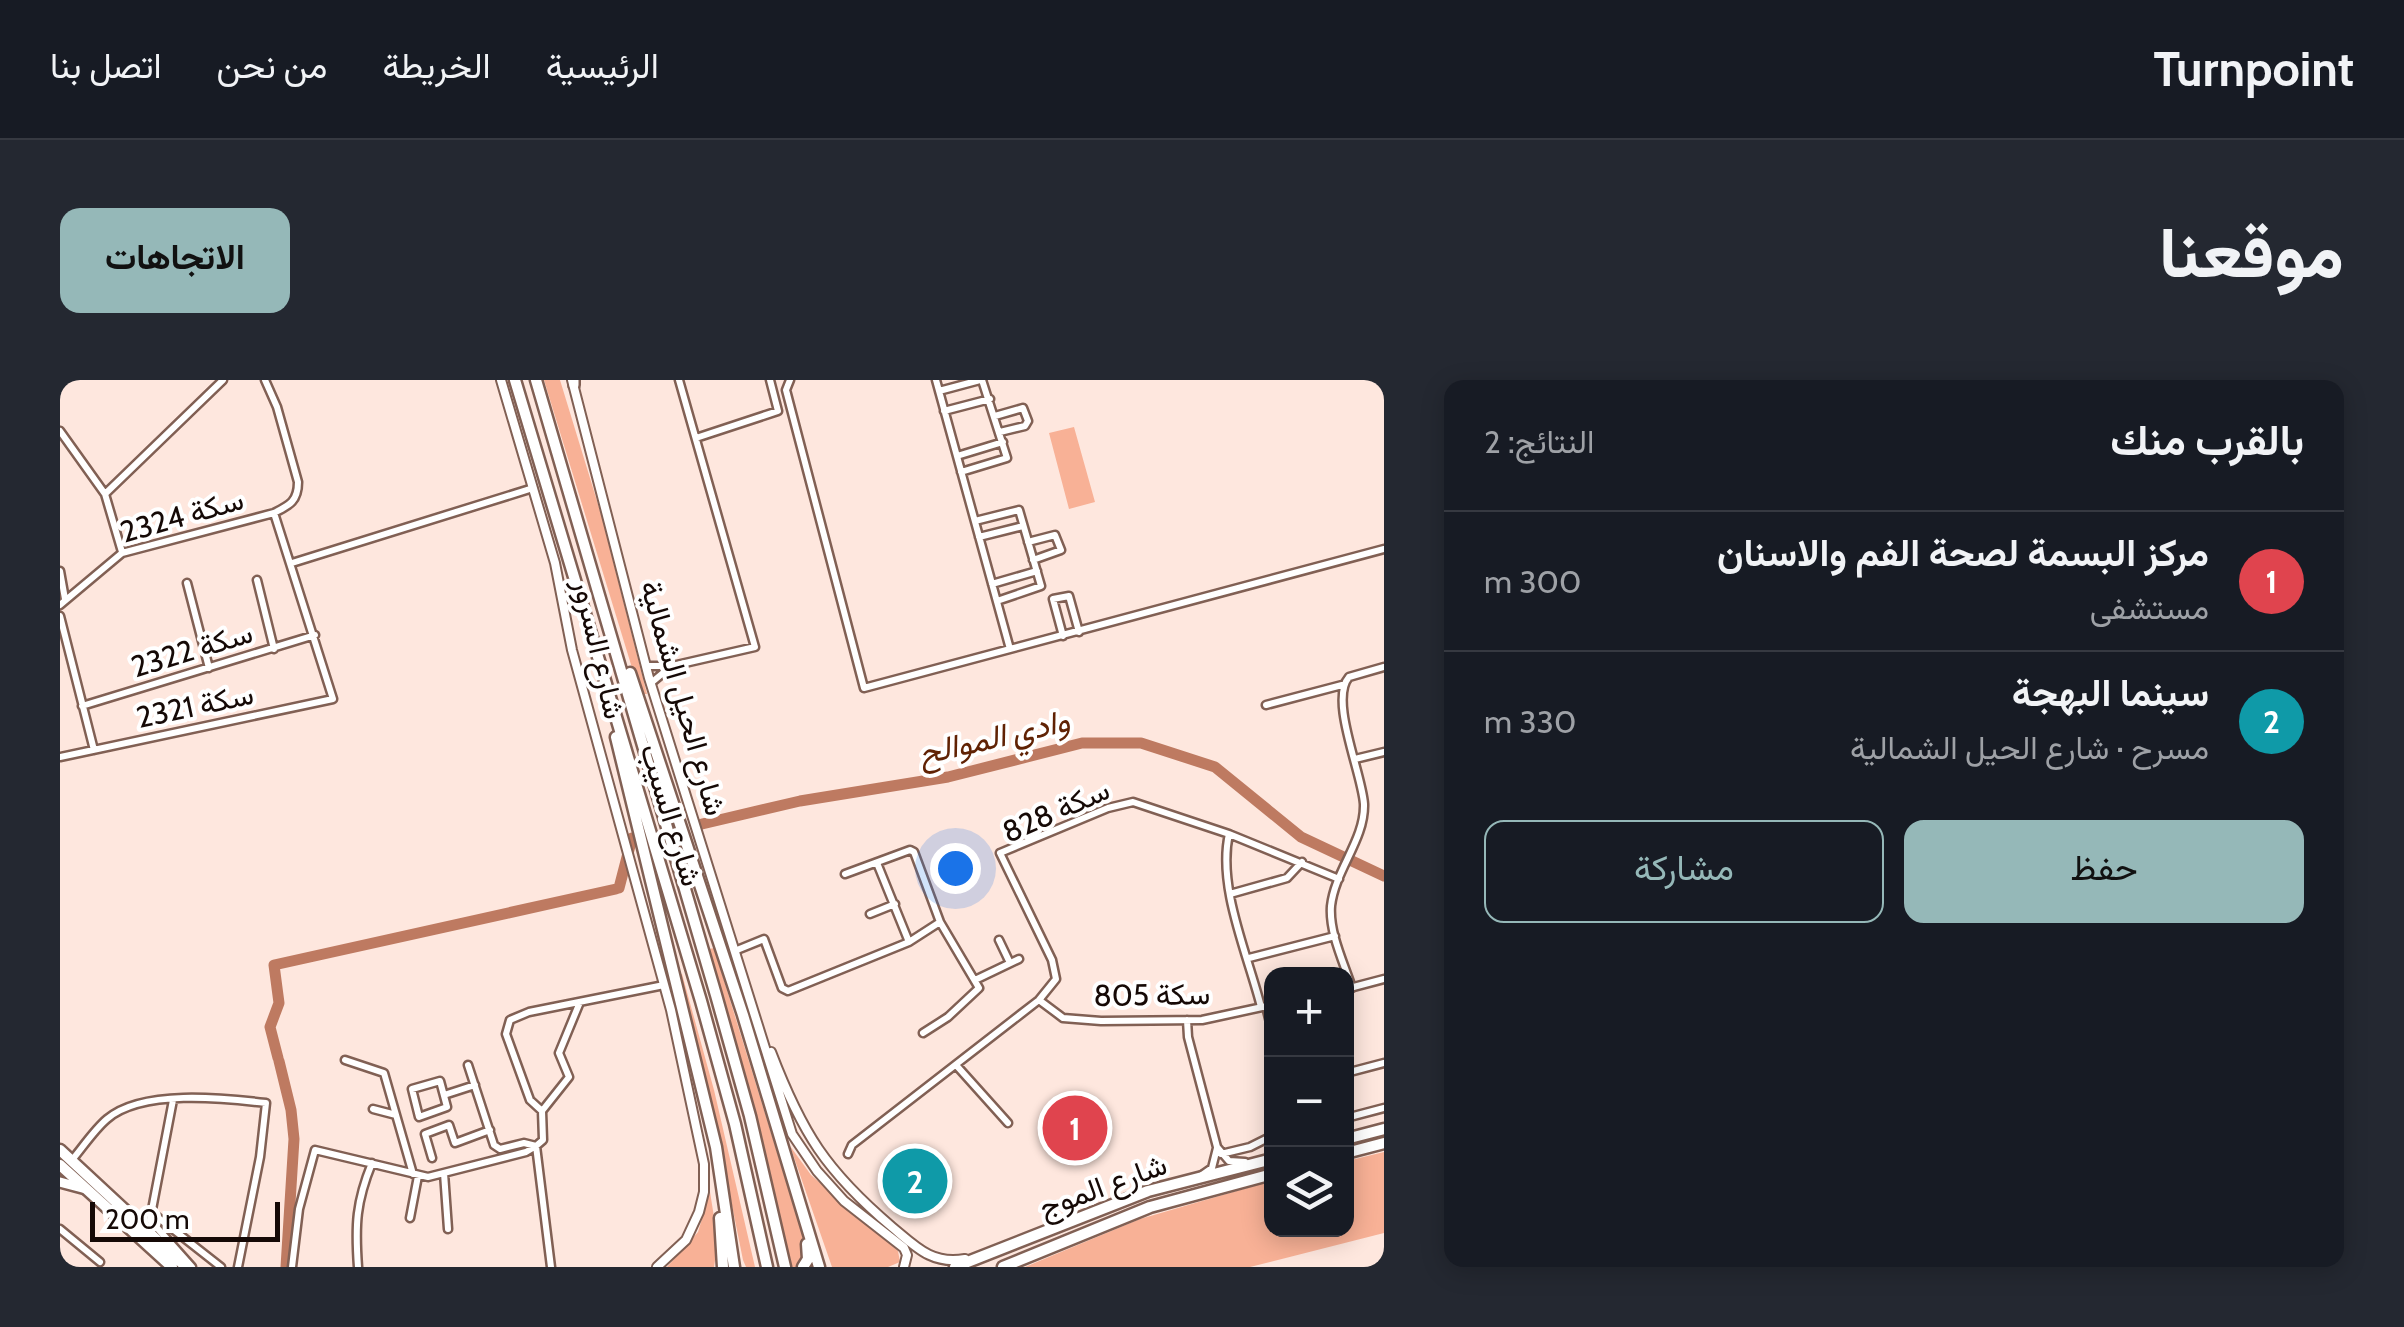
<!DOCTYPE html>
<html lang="ar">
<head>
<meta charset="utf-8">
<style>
	:root { --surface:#171b24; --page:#242831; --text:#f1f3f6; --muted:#9ea1a6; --line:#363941; --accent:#95b8b8 }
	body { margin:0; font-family:Cabin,Vazirmatn,sans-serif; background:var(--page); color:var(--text); direction:rtl }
	.controls { position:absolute; right:30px; bottom:30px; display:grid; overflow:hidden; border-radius:20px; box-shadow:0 5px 25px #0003 }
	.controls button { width:90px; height:90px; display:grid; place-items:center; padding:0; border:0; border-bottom:2px solid var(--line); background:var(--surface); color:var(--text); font:50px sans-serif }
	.scale { position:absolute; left:30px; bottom:25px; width:190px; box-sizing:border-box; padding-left:10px; border:5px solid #150906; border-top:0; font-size:28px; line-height:35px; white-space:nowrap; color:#150906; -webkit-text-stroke:8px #fff; paint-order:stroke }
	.you { position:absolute; left:895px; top:488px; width:35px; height:35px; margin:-25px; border:8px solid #fff; border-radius:50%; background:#1a73e8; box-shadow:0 0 0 15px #1a73e833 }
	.badge { display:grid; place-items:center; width:65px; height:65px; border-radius:50%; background:var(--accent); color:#fff; font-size:32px; font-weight:700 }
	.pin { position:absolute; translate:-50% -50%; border:5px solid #fff; box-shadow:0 2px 10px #0006 }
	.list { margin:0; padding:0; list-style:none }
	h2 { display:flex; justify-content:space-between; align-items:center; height:130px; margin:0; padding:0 40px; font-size:42px }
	h2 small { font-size:32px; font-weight:400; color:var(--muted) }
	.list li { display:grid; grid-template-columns:65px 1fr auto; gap:30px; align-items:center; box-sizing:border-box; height:140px; padding:0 40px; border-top:2px solid var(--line) }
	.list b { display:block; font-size:38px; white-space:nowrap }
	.list p { margin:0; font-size:32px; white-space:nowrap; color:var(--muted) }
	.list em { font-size:32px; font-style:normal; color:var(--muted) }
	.actions { display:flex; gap:20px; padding:30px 40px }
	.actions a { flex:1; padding:22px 0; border:2px solid var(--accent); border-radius:20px; text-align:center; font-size:35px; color:var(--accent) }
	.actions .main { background:var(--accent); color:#111 }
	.icon { flex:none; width:55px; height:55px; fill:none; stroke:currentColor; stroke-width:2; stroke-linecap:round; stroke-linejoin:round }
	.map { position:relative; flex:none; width:1324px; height:887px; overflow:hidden; direction:ltr; border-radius:20px }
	header { display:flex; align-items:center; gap:60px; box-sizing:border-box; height:140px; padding:0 50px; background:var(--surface); border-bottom:2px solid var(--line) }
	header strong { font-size:48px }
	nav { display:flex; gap:55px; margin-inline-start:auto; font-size:35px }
	.intro { display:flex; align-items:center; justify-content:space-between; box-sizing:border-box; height:240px; padding:0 60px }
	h1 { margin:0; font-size:70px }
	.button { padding:25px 45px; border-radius:20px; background:var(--accent); color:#111; font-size:35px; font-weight:700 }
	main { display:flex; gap:60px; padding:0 60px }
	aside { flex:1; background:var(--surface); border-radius:20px; box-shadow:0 5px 25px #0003 }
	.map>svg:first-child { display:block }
	.green { fill:#f8b196 }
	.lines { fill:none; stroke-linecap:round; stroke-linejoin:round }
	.river { stroke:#be7a61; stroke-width:11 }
	.minor-casing { stroke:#816054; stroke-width:11 }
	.tertiary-casing { stroke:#816054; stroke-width:12 }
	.secondary-casing { stroke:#816054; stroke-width:14 }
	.primary-casing { stroke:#816054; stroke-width:15 }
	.trunk-casing { stroke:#816054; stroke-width:15 }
	.minor { stroke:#fff; stroke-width:6 }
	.tertiary { stroke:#fff; stroke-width:8 }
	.secondary { stroke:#fff; stroke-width:9 }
	.primary { stroke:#fff; stroke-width:10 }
	.trunk { stroke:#fff; stroke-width:10 }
	.labels { text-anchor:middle; stroke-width:8; stroke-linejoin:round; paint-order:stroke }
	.street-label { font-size:30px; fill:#150906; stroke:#fff }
	.water-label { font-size:32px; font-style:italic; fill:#602204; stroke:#fff }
</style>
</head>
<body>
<header>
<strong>Turnpoint</strong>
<nav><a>الرئيسية</a><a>الخريطة</a><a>من نحن</a><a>اتصل بنا</a></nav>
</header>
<div class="intro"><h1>موقعنا</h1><a class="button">الاتجاهات</a></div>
<main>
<aside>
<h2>بالقرب منك<small>النتائج: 2</small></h2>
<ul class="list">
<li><span class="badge" style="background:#e0444e">1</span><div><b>مركز البسمة لصحة الفم والاسنان</b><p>مستشفى</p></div><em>300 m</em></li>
<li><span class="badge" style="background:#0f9aa8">2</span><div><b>سينما البهجة</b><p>مسرح · شارع الحيل الشمالية</p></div><em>330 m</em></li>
</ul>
<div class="actions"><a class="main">حفظ</a><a>مشاركة</a></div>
</aside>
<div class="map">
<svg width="1324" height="887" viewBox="0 0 1324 887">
	<rect width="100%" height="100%" fill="#fee7de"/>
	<path class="green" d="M 484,0 L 500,0 L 541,134 L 587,314 L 580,314 Z
		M 1014,47 L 1035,122 L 1009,129 L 989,53 Z
		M 654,568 L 747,870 L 740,887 L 731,887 L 709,787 L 649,569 Z
		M 617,593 L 622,594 L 654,710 L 695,887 L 686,887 L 683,880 L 654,736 Z
		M 730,766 L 751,795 L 838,871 L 840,882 L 828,887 L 772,887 Z
		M 1324,772 L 1324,853 L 1190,887 L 965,887 L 1080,839 L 1211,801 L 1212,849 L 1286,849 L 1287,781 Z
		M 650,812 L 658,862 L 654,887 L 607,887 L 638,852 Z"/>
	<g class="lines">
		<path class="river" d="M 642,444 L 740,421 L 888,397 L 1022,363 L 1081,363 L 1155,387 L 1241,457 L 1324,496
			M 559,508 L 572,458
			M 218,678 L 210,647 L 219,623 L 214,585 L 556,509
			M 219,681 L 231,730 L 234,759 L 226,887"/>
		<defs>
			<path id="minor" d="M 730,0 L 726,10 L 804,308 L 1324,169
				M 876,0 L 950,269
				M 879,11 L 920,0
				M 884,31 L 930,19
				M 935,36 L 963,28 L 968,41 L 965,46 L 940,52
				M 0,51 L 45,114 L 62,172
				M 636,58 L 718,31 L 710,0
				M 897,76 L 943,62
				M 901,92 L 947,78 L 922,0
				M 45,114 L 163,0
				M 915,141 L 959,130 L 981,206 L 937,221
				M 919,157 L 963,146
				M 968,162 L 995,155 L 1001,170 L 973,180
				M 232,183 L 473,108
				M 0,191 L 5,219
				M 197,200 L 214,269
				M 127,203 L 149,288
				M 932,204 L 977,191
				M 0,225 L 62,173 L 214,133 C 230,125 238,121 238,102 L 217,27 L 205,0
				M 0,236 L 34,370
				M 1003,256 L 993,219 L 1009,216 L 1019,252
				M 586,286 L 612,286 L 695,267 L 619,0
				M 591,303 L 609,288
				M 1206,325 L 1282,305
				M 22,326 L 255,255
				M 0,377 L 273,319 L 214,133
				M 1295,379 L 1324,372
				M 1169,454 L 1279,499
				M 817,483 L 849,562
				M 785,494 L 850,470 L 854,472 L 880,542 L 919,608 L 888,637 L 863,653
				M 1170,514 L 1227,498 L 1242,482
				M 810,534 L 835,524
				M 939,560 L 950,583
				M 677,570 L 704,559 L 722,608 L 728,611 L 849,562 L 880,542
				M 1189,578 L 1275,556
				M 915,600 L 959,579
				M 1292,608 C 1284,583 1269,553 1271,526 C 1275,490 1305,460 1304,424 C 1302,393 1269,320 1289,297 L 1324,287
				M 1286,609 L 1324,599
				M 979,620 L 1003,638 L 1041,641 L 1142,640 L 1212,625
				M 1206,626 L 1212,651
				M 1127,640 L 1128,657 L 1157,767 L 1169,781 L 1185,782
				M 285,680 L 324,693 L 353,794
				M 408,685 L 434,765 L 440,769 L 464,763 L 476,766 L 483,760 L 482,731 L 470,720 L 446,654 L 450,640 L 469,632 L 604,605
				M 896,685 L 948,743
				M 1286,693 L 1324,683
				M 380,701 L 387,727 L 359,737 L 352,709 Z
				M 384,715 L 415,705
				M 113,720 L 90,840 L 132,887
				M 313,729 L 336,735
				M 482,731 L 509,697 L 499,673 L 520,622
				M 1286,738 L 1324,728
				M 788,774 L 792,765 L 979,620 L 996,599 L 992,580 L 940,473 L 1048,428 L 1073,422 L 1169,454 C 1157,507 1188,575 1201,627
				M 1161,774 L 1190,767 L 1212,756
				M 372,778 L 365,754 L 389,745 L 395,763 L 430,750
				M 12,780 C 23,767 34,750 47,739 C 82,709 163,718 206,723 L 200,777 L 178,887
				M 384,793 L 388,849
				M 1142,795 L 1152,788 L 1157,768
				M 91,832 L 161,887
				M 350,838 L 358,796
				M 0,849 L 40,882
				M 232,887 L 239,829 L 255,770 L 368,797 L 466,772 L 476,766 L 491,887
				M 298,887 C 295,845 296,822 312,783"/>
			<path id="tertiary" d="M 441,0 L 495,183 L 512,270 L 611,630 L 644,784 L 644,812 L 639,832 L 626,860 L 597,887
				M 512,0 L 589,298 L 732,754 L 757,791 L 784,821 L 844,868 L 847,875 L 844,887
				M 711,672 C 742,753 766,791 832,847 C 856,867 872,885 905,879"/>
			<path id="secondary" d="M 514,5 L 514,0
				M 0,802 L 26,809"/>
			<path id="primary" d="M 1286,759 L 1324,749
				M 0,770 L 126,887
				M 1286,773 L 1324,763
				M 0,785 L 112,887
				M 895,887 L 1088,811 L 1212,779
				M 943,887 L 1090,827 L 1212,794"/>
			<path id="trunk" d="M 455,0 L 641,621 L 675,744 L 707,887
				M 476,0 L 656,615 L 690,736 L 725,887
				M 570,293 L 683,635 L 759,887
				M 556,357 L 656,767 L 674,887
				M 660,838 L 663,887
				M 743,887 L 748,879 L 747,864"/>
		</defs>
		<use href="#minor" class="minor-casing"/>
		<use href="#tertiary" class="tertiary-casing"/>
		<use href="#secondary" class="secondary-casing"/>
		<use href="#primary" class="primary-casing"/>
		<use href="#trunk" class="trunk-casing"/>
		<use href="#minor" class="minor"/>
		<use href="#tertiary" class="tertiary"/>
		<use href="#secondary" class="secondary"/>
		<use href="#primary" class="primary"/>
		<use href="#trunk" class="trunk"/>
	</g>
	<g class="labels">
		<g class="street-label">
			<text transform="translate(122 136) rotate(-16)" y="10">سكة 2324</text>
			<text transform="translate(539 269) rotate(77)" y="10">شارع السرور</text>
			<text transform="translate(132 270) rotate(-17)" y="10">سكة 2322</text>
			<text transform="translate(623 318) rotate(74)" y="10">شارع الحيل الشمالية</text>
			<text transform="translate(135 326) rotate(-12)" y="10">سكة 2321</text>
			<text transform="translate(996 431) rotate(-24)" y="10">سكة 828</text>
			<text transform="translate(611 435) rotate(73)" y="10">شارع السيب</text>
			<text transform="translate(1092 615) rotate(-1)" y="10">سكة 805</text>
			<text transform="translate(1043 806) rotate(-20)" y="10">شارع الموج</text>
		</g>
		<g class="water-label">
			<text transform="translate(934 357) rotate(-13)" y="11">وادي الموالح</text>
		</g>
	</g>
</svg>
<div class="controls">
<button>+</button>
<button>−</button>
<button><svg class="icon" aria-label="layers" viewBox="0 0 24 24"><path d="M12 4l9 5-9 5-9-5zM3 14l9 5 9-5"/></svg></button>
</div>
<div class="scale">200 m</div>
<div class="you"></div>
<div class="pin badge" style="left:1015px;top:748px;background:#e0444e">1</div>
<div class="pin badge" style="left:855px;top:801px;background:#0f9aa8">2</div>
</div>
</main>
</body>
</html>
